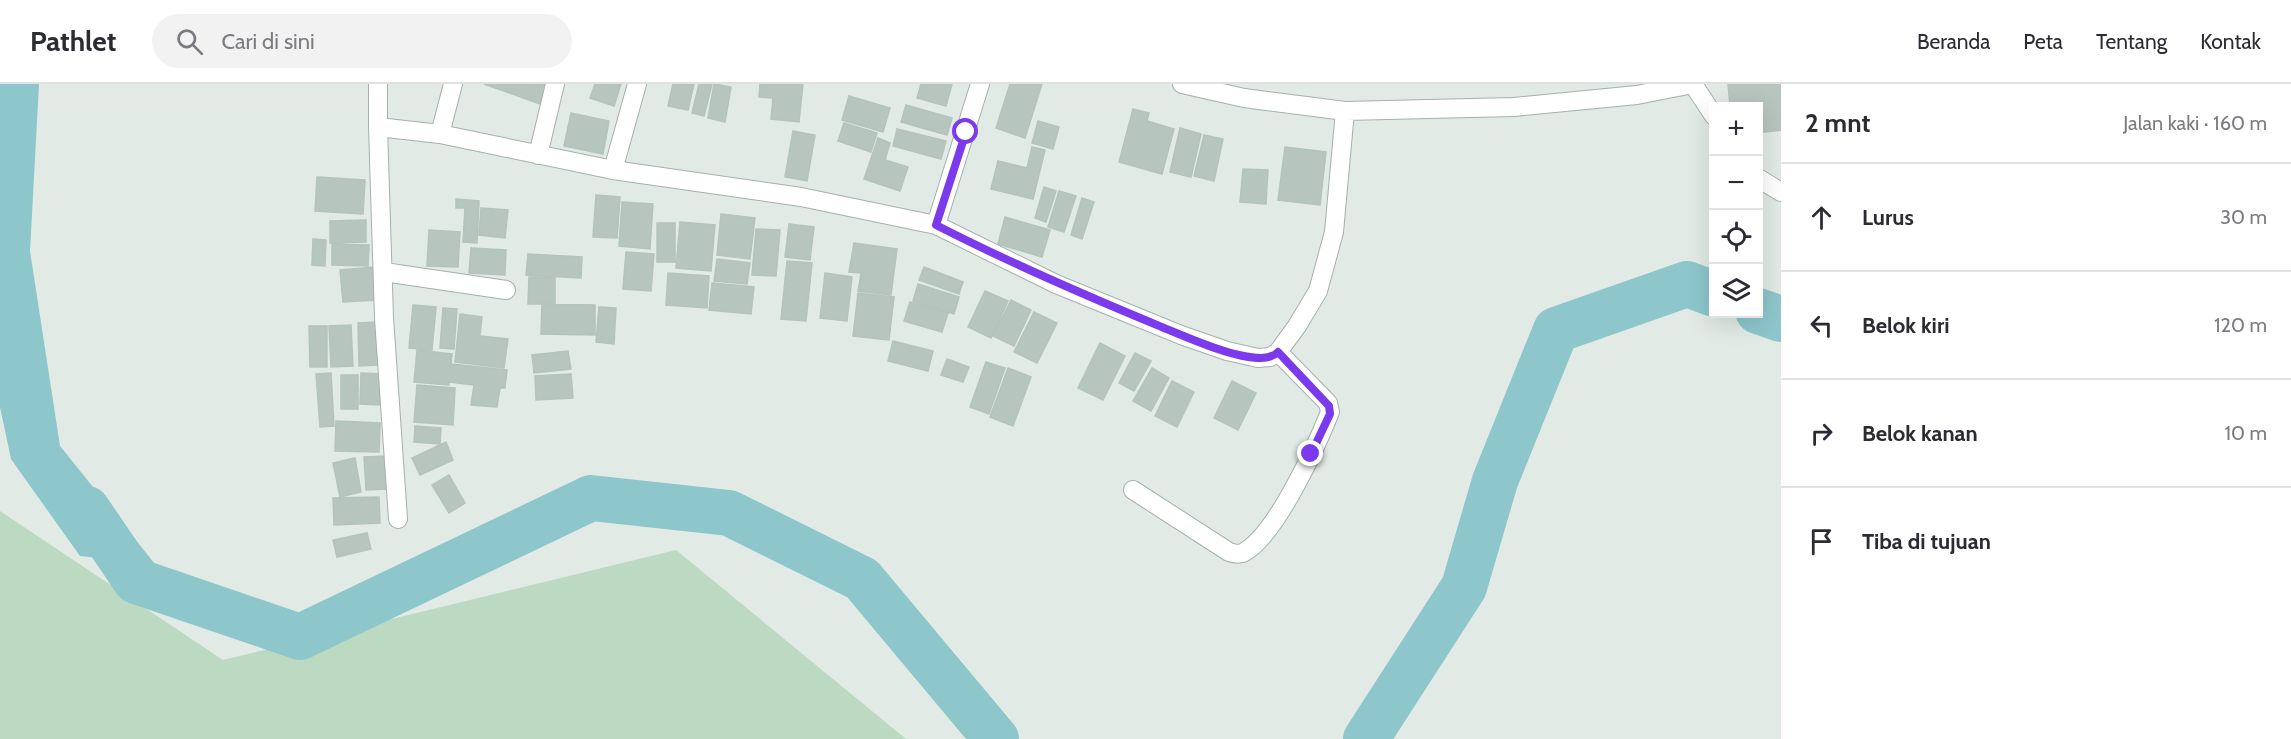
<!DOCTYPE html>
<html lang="id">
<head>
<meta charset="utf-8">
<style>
	:root { --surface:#fff; --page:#f2f2f3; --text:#2b2b33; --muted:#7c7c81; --line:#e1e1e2 }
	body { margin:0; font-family:Cabin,sans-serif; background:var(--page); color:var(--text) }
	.controls { position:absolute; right:18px; top:18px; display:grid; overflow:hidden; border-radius:0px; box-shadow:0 6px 24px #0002 }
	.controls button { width:54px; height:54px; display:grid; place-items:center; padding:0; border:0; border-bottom:2px solid var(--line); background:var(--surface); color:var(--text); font:30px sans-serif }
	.stop { position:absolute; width:18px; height:18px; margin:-14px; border:4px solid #7c3aed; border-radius:50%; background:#fff }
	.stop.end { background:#7c3aed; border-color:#fff; box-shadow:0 2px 6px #0008 }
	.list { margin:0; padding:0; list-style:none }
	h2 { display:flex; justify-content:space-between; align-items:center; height:78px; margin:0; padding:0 24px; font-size:26px }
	h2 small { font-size:20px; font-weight:400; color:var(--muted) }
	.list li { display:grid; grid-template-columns:39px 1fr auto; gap:18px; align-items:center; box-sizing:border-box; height:108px; padding:0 24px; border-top:2px solid var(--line) }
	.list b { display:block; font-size:22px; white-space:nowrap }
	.list em { font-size:20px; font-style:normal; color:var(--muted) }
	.icon { flex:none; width:33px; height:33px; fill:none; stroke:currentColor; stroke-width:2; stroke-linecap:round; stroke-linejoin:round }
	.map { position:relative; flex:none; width:1781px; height:655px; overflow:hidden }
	header { display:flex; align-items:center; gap:36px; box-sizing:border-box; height:84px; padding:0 30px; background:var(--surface); border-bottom:2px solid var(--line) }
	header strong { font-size:28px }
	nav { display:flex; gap:33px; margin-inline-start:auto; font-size:21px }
	.search { width:420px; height:54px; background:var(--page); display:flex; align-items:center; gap:15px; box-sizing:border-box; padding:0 21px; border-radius:33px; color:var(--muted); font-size:22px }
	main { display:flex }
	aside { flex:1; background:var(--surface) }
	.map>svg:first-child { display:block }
	.green { fill:#bbdac1 }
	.water { fill:#8dc6cb }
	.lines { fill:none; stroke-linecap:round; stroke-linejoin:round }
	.river { stroke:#8dc6cb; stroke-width:46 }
	.building { fill:#b6c5be; stroke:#b4c3bc; stroke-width:1.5 }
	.minor-casing { stroke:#a4b1ac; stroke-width:20 }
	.minor { stroke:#fff; stroke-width:18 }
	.route { stroke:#7c3aed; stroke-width:8 }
</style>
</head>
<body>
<header>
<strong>Pathlet</strong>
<div class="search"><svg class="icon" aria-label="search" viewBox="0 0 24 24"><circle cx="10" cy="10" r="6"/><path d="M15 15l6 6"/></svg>Cari di sini</div>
<nav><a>Beranda</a><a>Peta</a><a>Tentang</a><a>Kontak</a></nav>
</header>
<main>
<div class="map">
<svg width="1781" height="655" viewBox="0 0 1781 655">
	<rect width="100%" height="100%" fill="#e1eae5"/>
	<path class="green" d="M 0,427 L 223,576 L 676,466 L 906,655 L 0,655 Z"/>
	<path class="water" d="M 0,0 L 39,0 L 30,167 L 60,362 L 155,480 L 80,472 L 11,375 L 0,323 Z"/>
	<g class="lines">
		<path class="river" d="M 1758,227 L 1781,235
			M 87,425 L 136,497 L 300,553 L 591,414 L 729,429 L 862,495 L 996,655
			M 1366,655 L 1464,503 L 1495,397 L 1556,246 L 1687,200 L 1714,210"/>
	</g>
	<path class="building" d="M 484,0 L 547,0 L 540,20 Z
		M 595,0 L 621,0 L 614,22 L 590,14 Z
		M 673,0 L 694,0 L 688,26 L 668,22 Z
		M 699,0 L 712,0 L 704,32 L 692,29 Z
		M 714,0 L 731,3 L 725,38 L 708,34 Z
		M 760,0 L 803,0 L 799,38 L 771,35 L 773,14 L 759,13 Z
		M 921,0 L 952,0 L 946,22 L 917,14 Z
		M 1010,0 L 1042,0 L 1025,54 L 996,44 Z
		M 1728,0 L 1781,0 L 1781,46 L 1758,49 L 1758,22 L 1730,22 Z
		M 849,12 L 890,24 L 883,48 L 842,36 Z
		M 906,21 L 952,34 L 947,51 L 901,38 Z
		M 1133,25 L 1149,29 L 1147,37 L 1174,45 L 1162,90 L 1119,78 Z
		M 571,29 L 609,37 L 603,70 L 564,62 Z
		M 1038,37 L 1059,43 L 1053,65 L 1032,59 Z
		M 844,39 L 877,49 L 871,68 L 838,57 Z
		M 1180,44 L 1201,50 L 1191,93 L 1170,88 Z
		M 897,45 L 946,57 L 941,75 L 893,62 Z
		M 793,47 L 815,51 L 807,97 L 785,93 Z
		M 1204,51 L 1223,55 L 1214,97 L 1194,92 Z
		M 878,54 L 890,59 L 885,76 L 908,83 L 900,107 L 864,95 Z
		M 1032,63 L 1045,66 L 1033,115 L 991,105 L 998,77 L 1027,84 Z
		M 1285,63 L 1326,68 L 1320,121 L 1278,116 Z
		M 1243,85 L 1268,86 L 1266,120 L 1240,118 Z
		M 317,93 L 365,96 L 363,130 L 315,127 Z
		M 1044,103 L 1056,107 L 1046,138 L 1035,134 Z
		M 1059,107 L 1076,112 L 1064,148 L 1048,143 Z
		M 596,111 L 620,113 L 617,154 L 593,153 Z
		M 1082,114 L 1094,118 L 1082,155 L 1071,151 Z
		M 456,115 L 479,117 L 477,159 L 463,158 L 465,124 L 456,124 Z
		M 622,118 L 653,120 L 650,165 L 619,162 Z
		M 481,124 L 508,126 L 505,154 L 479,151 Z
		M 721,130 L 755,134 L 750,175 L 717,171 Z
		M 1005,133 L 1050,146 L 1042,173 L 998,160 Z
		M 366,136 L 366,158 L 330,159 L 330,137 Z
		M 680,138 L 715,141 L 711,187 L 676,184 Z
		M 657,139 L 675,139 L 675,178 L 657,178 Z
		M 789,140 L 814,143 L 810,176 L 785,173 Z
		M 756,145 L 780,146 L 776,192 L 752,191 Z
		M 429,146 L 460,148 L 458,183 L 427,182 Z
		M 313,155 L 326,156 L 325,182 L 312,181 Z
		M 854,159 L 897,165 L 891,211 L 858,207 L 861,189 L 849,188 Z
		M 332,160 L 369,161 L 368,182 L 332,181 Z
		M 471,164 L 506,166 L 505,191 L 469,189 Z
		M 626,168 L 654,170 L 651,207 L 623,205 Z
		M 528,170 L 582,173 L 581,194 L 526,191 Z
		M 717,175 L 750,179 L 747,200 L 714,197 Z
		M 787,177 L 812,179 L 806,237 L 781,235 Z
		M 374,183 L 377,216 L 343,218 L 340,186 Z
		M 924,183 L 963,198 L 959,210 L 919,196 Z
		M 668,189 L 709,192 L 707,224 L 666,221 Z
		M 825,189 L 852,193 L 847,237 L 820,234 Z
		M 529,193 L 555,194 L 555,220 L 528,220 Z
		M 712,199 L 754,203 L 751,230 L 709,226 Z
		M 918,200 L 959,213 L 954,230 L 913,217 Z
		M 985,207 L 1008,217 L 991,254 L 968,243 Z
		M 858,209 L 894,213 L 889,256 L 853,252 Z
		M 1011,216 L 1031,226 L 1014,262 L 993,252 Z
		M 910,218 L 948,229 L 942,248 L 904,237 Z
		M 542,220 L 595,221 L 595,251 L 541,250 Z
		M 413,221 L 436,223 L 432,266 L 409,264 Z
		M 599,223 L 616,224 L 614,260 L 596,258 Z
		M 443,224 L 457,225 L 454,265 L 440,264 Z
		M 1034,228 L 1057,239 L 1037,279 L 1014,268 Z
		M 460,230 L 482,233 L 480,252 L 508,255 L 504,284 L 455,278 Z
		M 377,238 L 378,281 L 359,282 L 358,239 Z
		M 351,241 L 353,282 L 331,283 L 329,242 Z
		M 309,242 L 327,242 L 327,283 L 310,283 Z
		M 893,257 L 933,267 L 928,287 L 888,277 Z
		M 1100,259 L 1125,272 L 1103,316 L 1078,304 Z
		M 417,266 L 452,270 L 451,280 L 507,286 L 505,304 L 500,304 L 497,323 L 471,321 L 474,301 L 449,298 L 449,301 L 414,298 Z
		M 568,267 L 571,285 L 534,289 L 532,271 Z
		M 1135,269 L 1151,277 L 1134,307 L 1119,299 Z
		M 947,275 L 969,283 L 963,298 L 941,291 Z
		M 986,278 L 1005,284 L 989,330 L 970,323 Z
		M 1008,284 L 1031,293 L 1013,342 L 990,333 Z
		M 1152,284 L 1169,294 L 1151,327 L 1133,317 Z
		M 331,289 L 334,342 L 320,343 L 316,290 Z
		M 361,289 L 382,290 L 381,321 L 360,320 Z
		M 571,290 L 573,314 L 536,316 L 535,292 Z
		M 341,291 L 358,291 L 358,325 L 341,325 Z
		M 1172,297 L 1194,308 L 1177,343 L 1155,332 Z
		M 1232,297 L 1256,309 L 1238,346 L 1214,334 Z
		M 417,301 L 455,304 L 453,341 L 414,338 Z
		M 336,337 L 380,339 L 379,368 L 335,367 Z
		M 415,342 L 441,344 L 440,360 L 414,358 Z
		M 446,358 L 453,376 L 420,391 L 412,374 Z
		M 387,372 L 388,405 L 366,406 L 364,373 Z
		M 355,374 L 361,408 L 340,413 L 333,379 Z
		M 449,391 L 465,419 L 449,429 L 432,401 Z
		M 379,413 L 380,439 L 334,441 L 333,414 Z
		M 367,449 L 371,465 L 337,473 L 333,456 Z"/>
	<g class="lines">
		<defs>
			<path id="minor" d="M 378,0 L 378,43 L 440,50 L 613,86 L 801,113 L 936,141 L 1056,200 L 1181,251 L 1227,267 L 1258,274 L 1270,273 L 1278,268 L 1297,242 L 1318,207 L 1334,148 L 1345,27
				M 1182,0 L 1244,14 L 1345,27 L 1514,23 L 1637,11 L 1693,0
				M 1693,0 L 1714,32
				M 378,43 L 384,234 L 398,435
				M 440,50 L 453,0
				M 538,71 L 555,0
				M 613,86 L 637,0
				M 1758,94 L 1781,108
				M 936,141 L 980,0
				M 384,188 L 506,206
				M 1133,406 L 1229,468 C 1235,470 1241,471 1246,467 C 1277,448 1316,363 1330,328 L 1328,319 L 1278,268"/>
		</defs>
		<use href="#minor" class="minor-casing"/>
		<use href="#minor" class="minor"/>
	</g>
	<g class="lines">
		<path class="route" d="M 966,48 L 936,141 C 1008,178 1082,210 1157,241 C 1184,252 1232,274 1261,274 C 1268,274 1273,273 1278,268 L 1329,322 L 1330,330 L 1311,370"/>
	</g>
</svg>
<div class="controls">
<button>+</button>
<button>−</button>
<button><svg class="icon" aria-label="locate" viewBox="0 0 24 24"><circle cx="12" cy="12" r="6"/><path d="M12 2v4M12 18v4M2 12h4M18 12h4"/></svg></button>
<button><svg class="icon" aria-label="layers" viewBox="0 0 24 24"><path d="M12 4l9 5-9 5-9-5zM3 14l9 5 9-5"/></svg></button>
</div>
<div class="stop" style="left:966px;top:48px"></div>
<div class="stop end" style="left:1311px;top:370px"></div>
</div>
<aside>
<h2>2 mnt<small>Jalan kaki · 160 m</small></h2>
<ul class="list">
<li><svg class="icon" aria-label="ahead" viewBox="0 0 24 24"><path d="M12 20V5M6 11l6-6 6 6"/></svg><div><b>Lurus</b></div><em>30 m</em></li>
<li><svg class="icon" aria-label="left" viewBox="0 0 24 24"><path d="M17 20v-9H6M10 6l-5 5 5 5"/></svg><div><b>Belok kiri</b></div><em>120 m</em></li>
<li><svg class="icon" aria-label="right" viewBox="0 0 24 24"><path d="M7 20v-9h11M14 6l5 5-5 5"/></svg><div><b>Belok kanan</b></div><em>10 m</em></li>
<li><svg class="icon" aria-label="arrive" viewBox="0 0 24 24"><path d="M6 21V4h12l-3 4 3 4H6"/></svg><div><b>Tiba di tujuan</b></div></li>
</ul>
</aside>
</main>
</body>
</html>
